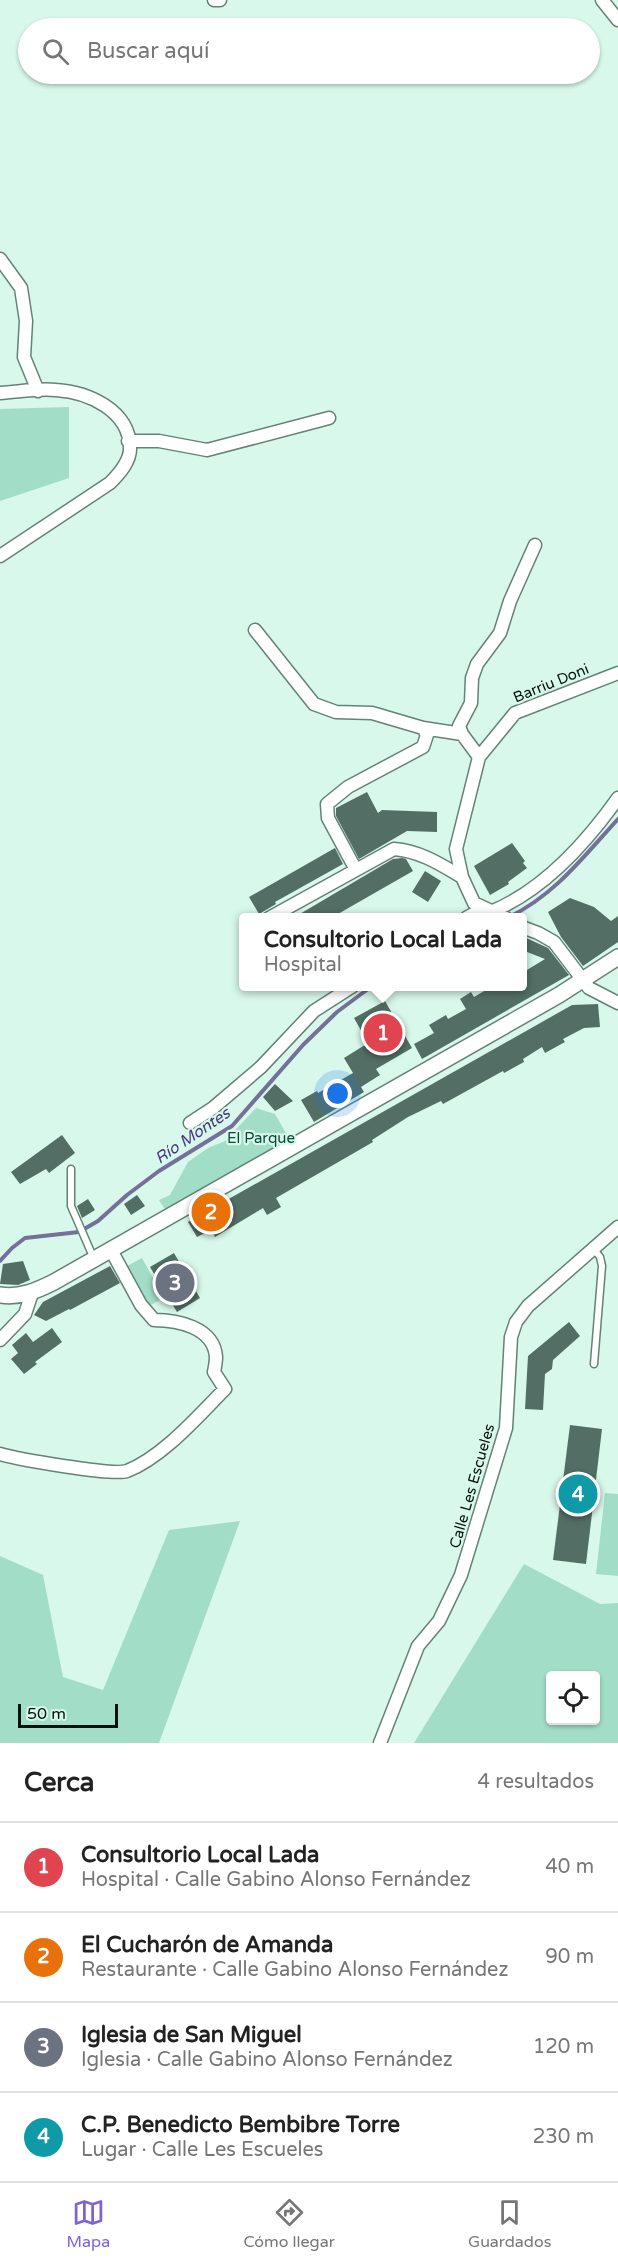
<!DOCTYPE html>
<html lang="es">
<head>
<meta charset="utf-8">
<style>
	:root { --surface:#fff; --page:#f6f6f6; --text:#222; --muted:#767676; --line:#e0e0e0; --accent:#8061dc }
	body { margin:0; font-family:"Varela Round",sans-serif; background:var(--page); color:var(--text) }
	.controls { position:absolute; right:18px; bottom:18px; display:grid; overflow:hidden; border-radius:6px; box-shadow:0 2px 4px #0004 }
	.controls button { width:54px; height:54px; display:grid; place-items:center; padding:0; border:0; border-bottom:2px solid var(--line); background:var(--surface); color:var(--text); font:30px sans-serif }
	.scale { position:absolute; left:18px; bottom:15px; width:100px; box-sizing:border-box; padding-left:6px; border:3px solid #07120e; border-top:0; font-size:16px; line-height:21px; white-space:nowrap; color:#07120e; -webkit-text-stroke:4px #d8f8ec; paint-order:stroke }
	.you { position:absolute; left:338px; top:1094px; width:21px; height:21px; margin:-15px; border:4px solid #fff; border-radius:50%; background:#1a73e8; box-shadow:0 0 0 9px #1a73e833 }
	.badge { display:grid; place-items:center; width:39px; height:39px; border-radius:50%; background:var(--accent); color:#fff; font-size:20px; font-weight:700 }
	.pin { position:absolute; translate:-50% -50%; border:3px solid #fff; box-shadow:0 2px 6px #0006 }
	.popup { position:absolute; left:239px; top:913px; width:288px; height:78px; box-sizing:border-box; display:grid; place-content:center; border-radius:6px; background:var(--surface); filter:drop-shadow(0 2px 4px #0005); font-size:20px; white-space:nowrap; color:var(--muted) }
	.popup b { font-size:22px; color:var(--text) }
	.popup::after { content:''; position:absolute; left:50%; top:100%; margin-left:-12px; border:12px solid transparent; border-top-color:var(--surface) }
	.list { margin:0; padding:0; list-style:none }
	h2 { display:flex; justify-content:space-between; align-items:center; height:78px; margin:0; padding:0 24px; font-size:26px }
	h2 small { font-size:20px; font-weight:400; color:var(--muted) }
	.list li { display:grid; grid-template-columns:39px 1fr auto; gap:18px; align-items:center; box-sizing:border-box; height:90px; padding:0 24px; border-top:2px solid var(--line) }
	.list b { display:block; font-size:22px; white-space:nowrap }
	.list p { margin:0; font-size:20px; white-space:nowrap; color:var(--muted) }
	.list em { font-size:20px; font-style:normal; color:var(--muted) }
	.icon { flex:none; width:33px; height:33px; fill:none; stroke:currentColor; stroke-width:2; stroke-linecap:round; stroke-linejoin:round }
	.map { position:relative; flex:none; width:618px; height:1743px; overflow:hidden }
	.search { position:absolute; background:var(--surface); box-shadow:0 2px 4px #0004; left:18px; right:18px; top:18px; height:66px; display:flex; align-items:center; gap:15px; box-sizing:border-box; padding:0 21px; border-radius:33px; color:var(--muted); font-size:22px }
	.sheet { height:438px; background:var(--surface) }
	nav { display:flex; justify-content:space-around; align-items:center; box-sizing:border-box; height:84px; border-top:2px solid var(--line); background:var(--surface); font-size:16px; color:var(--muted) }
	nav a { display:grid; justify-items:center; gap:3px }
	nav .on { color:var(--accent) }
	.map>svg:first-child { display:block }
	.green { fill:#a2ddc8; fill-rule:evenodd }
	.lines { fill:none; stroke-linecap:round; stroke-linejoin:round }
	.stream { stroke:#747098; stroke-width:4 }
	.building { fill:#536f65 }
	.service-casing { stroke:#658277; stroke-width:9 }
	.minor-casing { stroke:#658277; stroke-width:15 }
	.tertiary-casing { stroke:#658277; stroke-width:18 }
	.service { stroke:#fff; stroke-width:6 }
	.minor { stroke:#fff; stroke-width:12 }
	.tertiary { stroke:#fff; stroke-width:15 }
	.labels { text-anchor:middle; stroke-width:4.5; stroke-linejoin:round; paint-order:stroke }
	.street-label { font-size:15px; fill:#07120e; stroke:#d8f8ec }
	.park-label { font-size:15px; fill:#064938; stroke:#d8f8ec }
	.water-label { font-size:16px; font-style:italic; fill:#47367c; stroke:#d8f8ec }
</style>
</head>
<body>
<div class="map">
<svg width="618" height="1743" viewBox="0 0 618 1743">
	<rect width="100%" height="100%" fill="#d8f8ec"/>
	<path class="green" d="M 69,407 L 69,478 L 0,501 L 0,409 Z
		M 256,1108 L 275,1114 L 294,1147 L 170,1217 L 159,1200 L 170,1195 L 188,1162 L 208,1148 L 225,1141 Z
		M 142,1258 L 164,1298 L 147,1307 L 125,1267 Z
		M 605,1493 L 618,1494 L 618,1576 L 596,1574 Z
		M 240,1521 L 159,1743 L 0,1743 L 0,1556 L 43,1575 L 63,1677 L 103,1690 L 169,1530 Z
		M 524,1564 L 600,1604 L 618,1603 L 618,1743 L 414,1743 ZM 550,1676 L 596,1676 L 596,1720 L 550,1720 Z"/>
	<g class="lines">
		<path class="stream" d="M 509,917 C 555,895 584,856 618,819
			M 0,1261 L 12,1248 L 25,1238 L 79,1232 L 98,1221 L 127,1195 L 159,1171 L 232,1126 L 303,1045 L 337,1012 L 372,986"/>
	</g>
	<path class="building" d="M 367,792 L 378,813 L 382,810 L 437,812 L 437,832 L 407,831 L 359,859 L 336,816 L 336,808 Z
		M 512,843 L 525,861 L 523,863 L 527,868 L 508,882 L 509,884 L 490,895 L 474,866 Z
		M 335,848 L 343,864 L 275,902 L 276,904 L 259,914 L 249,897 Z
		M 402,858 L 406,859 L 413,871 L 331,918 L 293,918 L 393,859 Z
		M 425,871 L 441,881 L 428,902 L 412,892 Z
		M 570,898 L 594,907 L 611,921 L 618,916 L 618,942 L 583,966 L 561,937 L 548,912 Z
		M 522,936 L 548,948 L 569,975 L 422,1059 L 414,1044 L 434,1033 L 429,1025 L 446,1015 L 448,1019 L 466,1009 L 460,999 L 471,992 L 474,997 L 491,987 L 522,987 L 522,973 L 545,959 L 522,950 Z
		M 385,1001 L 412,1048 L 376,1069 L 380,1075 L 361,1087 L 364,1092 L 314,1122 L 301,1100 L 317,1091 L 318,1093 L 353,1073 L 344,1058 L 368,1043 L 354,1018 Z
		M 598,1004 L 600,1027 L 584,1028 L 563,1039 L 565,1042 L 545,1053 L 542,1047 L 523,1059 L 524,1062 L 504,1073 L 503,1071 L 443,1104 L 441,1101 L 408,1117 L 372,1140 L 373,1142 L 276,1198 L 281,1207 L 267,1215 L 263,1208 L 215,1237 L 211,1230 L 197,1237 L 188,1222 L 572,1005 Z
		M 275,1084 L 293,1101 L 275,1111 L 263,1097 Z
		M 62,1135 L 75,1153 L 49,1173 L 46,1169 L 20,1184 L 11,1172 Z
		M 137,1195 L 145,1206 L 131,1215 L 124,1204 Z
		M 88,1199 L 95,1210 L 82,1218 L 77,1206 Z
		M 174,1253 L 200,1298 L 177,1312 L 150,1267 Z
		M 23,1261 L 30,1280 L 18,1285 L 0,1284 L 3,1264 Z
		M 110,1266 L 120,1283 L 70,1310 L 69,1309 L 46,1321 L 34,1315 L 43,1302 Z
		M 569,1322 L 580,1336 L 553,1360 L 552,1369 L 545,1374 L 543,1410 L 525,1409 L 528,1356 Z
		M 52,1328 L 62,1342 L 35,1362 L 37,1364 L 24,1374 L 11,1359 L 18,1353 L 12,1345 L 26,1333 L 33,1342 Z
		M 570,1425 L 602,1429 L 586,1564 L 553,1560 Z"/>
	<g class="lines">
		<defs>
			<path id="service" d="M 71,1169 L 71,1206 L 94,1259
				M 593,1248 L 600,1257 L 602,1266 L 594,1364"/>
			<path id="minor" d="M 214,0 L 220,0
				M 602,0 L 618,20
				M 0,259 L 21,288 L 26,321 L 24,357 L 38,391
				M 0,393 C 18,392 38,388 56,390 C 88,392 129,410 130,447 C 131,461 119,474 110,483 L 0,556
				M 128,441 L 159,441 L 207,450 L 329,418
				M 255,630 L 314,704 L 336,712 L 372,713 L 423,728 L 462,734
				M 479,757 L 462,734 L 459,726 L 471,703 L 472,678 L 477,664 L 500,633 L 510,601 L 535,545
				M 356,870 L 328,818 L 327,804 L 348,787 L 423,747 L 427,735 L 423,728
				M 493,911 C 545,889 586,843 618,798
				M 269,918 L 394,849 C 420,851 440,864 462,877
				M 466,918 L 484,908
				M 506,918 L 474,903 L 462,877 L 456,849 L 479,757 L 515,713 L 618,673
				M 522,927 L 538,933 L 554,942 L 589,988 L 618,1003
				M 190,1123 L 213,1108 L 261,1067 L 314,1011 L 353,986
				M 0,1340 L 25,1314 L 32,1293
				M 0,1454 C 17,1459 113,1476 127,1471 C 163,1457 198,1416 225,1389 L 214,1372 C 215,1367 216,1361 216,1357 C 214,1327 177,1320 154,1320 L 141,1305 L 111,1250
				M 380,1743 L 418,1646 L 439,1621 L 461,1575 L 506,1428 L 511,1337 L 516,1322 L 528,1306 L 618,1227"/>
			<path id="tertiary" d="M 0,1295 C 20,1298 36,1291 54,1282 L 559,995 L 618,957"/>
		</defs>
		<use href="#service" class="service-casing"/>
		<use href="#minor" class="minor-casing"/>
		<use href="#tertiary" class="tertiary-casing"/>
		<use href="#service" class="service"/>
		<use href="#minor" class="minor"/>
		<use href="#tertiary" class="tertiary"/>
	</g>
	<g class="labels">
		<g class="street-label">
			<text transform="translate(551 683) rotate(-22)" y="5">Barriu Doni</text>
			<text transform="translate(472 1486) rotate(-74)" y="5">Calle Les Escueles</text>
		</g>
		<g class="park-label">
			<text x="261" y="1143">El Parque</text>
		</g>
		<g class="water-label">
			<text transform="translate(192 1135) rotate(-34)" y="6">Río Montes</text>
		</g>
	</g>
</svg>
<div class="controls">
<button><svg class="icon" aria-label="locate" viewBox="0 0 24 24"><circle cx="12" cy="12" r="6"/><path d="M12 2v4M12 18v4M2 12h4M18 12h4"/></svg></button>
</div>
<div class="scale">50 m</div>
<div class="you"></div>
<div class="pin badge" style="left:383px;top:1033px;background:#e0444e">1</div>
<div class="popup"><b>Consultorio Local Lada</b>Hospital</div>
<div class="pin badge" style="left:211px;top:1212px;background:#e8710a">2</div>
<div class="pin badge" style="left:175px;top:1283px;background:#6b7280">3</div>
<div class="pin badge" style="left:578px;top:1494px;background:#0f9aa8">4</div>
<div class="search"><svg class="icon" aria-label="search" viewBox="0 0 24 24"><circle cx="10" cy="10" r="6"/><path d="M15 15l6 6"/></svg>Buscar aquí</div>
</div>
<section class="sheet">
<h2>Cerca<small>4 resultados</small></h2>
<ul class="list">
<li><span class="badge" style="background:#e0444e">1</span><div><b>Consultorio Local Lada</b><p>Hospital · Calle Gabino Alonso Fernández</p></div><em>40 m</em></li>
<li><span class="badge" style="background:#e8710a">2</span><div><b>El Cucharón de Amanda</b><p>Restaurante · Calle Gabino Alonso Fernández</p></div><em>90 m</em></li>
<li><span class="badge" style="background:#6b7280">3</span><div><b>Iglesia de San Miguel</b><p>Iglesia · Calle Gabino Alonso Fernández</p></div><em>120 m</em></li>
<li><span class="badge" style="background:#0f9aa8">4</span><div><b>C.P. Benedicto Bembibre Torre</b><p>Lugar · Calle Les Escueles</p></div><em>230 m</em></li>
</ul>
</section>
<nav>
<a class="on"><svg class="icon" aria-label="map" viewBox="0 0 24 24"><path d="M3 6l6-2 6 2 6-2v14l-6 2-6-2-6 2zM9 4v14M15 6v14"/></svg>Mapa</a>
<a><svg class="icon" aria-label="directions" viewBox="0 0 24 24"><path d="M12 3l9 9-9 9-9-9zM9 14v-3h6M13 9l2 2-2 2"/></svg>Cómo llegar</a>
<a><svg class="icon" aria-label="saved" viewBox="0 0 24 24"><path d="M7 4h10v16l-5-4-5 4z"/></svg>Guardados</a>
</nav>
</body>
</html>
